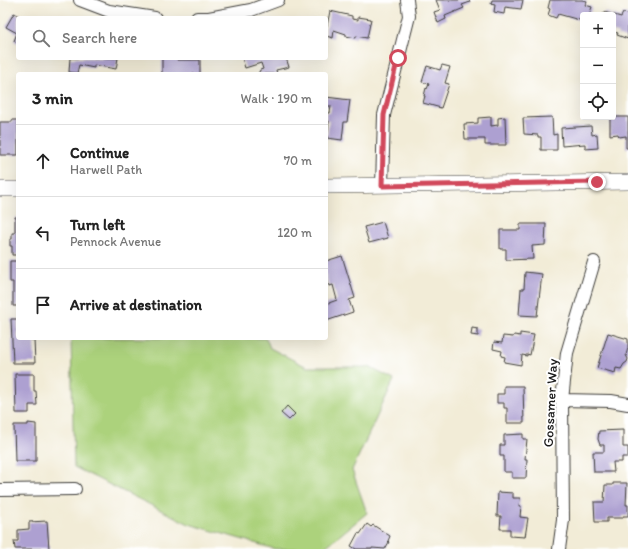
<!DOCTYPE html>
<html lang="en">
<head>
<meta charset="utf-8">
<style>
	:root { --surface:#fff; --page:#f6f6f6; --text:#222; --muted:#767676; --line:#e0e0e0 }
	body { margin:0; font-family:Itim,sans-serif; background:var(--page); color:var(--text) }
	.controls { position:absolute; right:12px; top:12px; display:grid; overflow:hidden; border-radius:4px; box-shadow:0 4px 16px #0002 }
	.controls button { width:36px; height:36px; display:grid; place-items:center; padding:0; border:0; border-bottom:1px solid var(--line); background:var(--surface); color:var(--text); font:20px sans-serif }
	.stop { position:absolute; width:12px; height:12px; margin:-9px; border:3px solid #d1495b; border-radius:50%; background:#fff }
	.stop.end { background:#d1495b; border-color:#fff; box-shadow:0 1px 4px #0008 }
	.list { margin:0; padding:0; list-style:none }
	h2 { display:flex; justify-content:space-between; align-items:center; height:52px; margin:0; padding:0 16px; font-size:17px }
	h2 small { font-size:13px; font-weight:400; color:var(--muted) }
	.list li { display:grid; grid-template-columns:26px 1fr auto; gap:12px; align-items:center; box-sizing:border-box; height:72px; padding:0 16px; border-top:1px solid var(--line) }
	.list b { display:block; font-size:15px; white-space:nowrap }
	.list p { margin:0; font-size:13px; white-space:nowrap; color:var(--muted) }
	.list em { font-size:13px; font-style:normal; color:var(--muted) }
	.icon { flex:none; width:22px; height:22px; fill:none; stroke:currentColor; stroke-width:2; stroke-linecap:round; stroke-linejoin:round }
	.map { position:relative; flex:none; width:628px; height:549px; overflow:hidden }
	.search { position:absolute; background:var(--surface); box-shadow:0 4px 16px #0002; left:16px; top:16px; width:312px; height:44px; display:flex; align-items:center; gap:10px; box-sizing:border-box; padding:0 14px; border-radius:4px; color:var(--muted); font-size:15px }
	.panel { position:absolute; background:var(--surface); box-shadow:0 4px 16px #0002; left:16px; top:72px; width:312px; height:268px; border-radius:4px }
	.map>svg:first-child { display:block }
	.green { fill:#acd27c; stroke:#64774c }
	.building { fill:#ada0d1 }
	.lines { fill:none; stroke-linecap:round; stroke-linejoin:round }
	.minor-casing { stroke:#3c3b38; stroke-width:14 }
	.tertiary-casing { stroke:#3c3b38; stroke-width:16 }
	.minor { stroke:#fff; stroke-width:12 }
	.tertiary { stroke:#fff; stroke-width:15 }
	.route { stroke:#d1495b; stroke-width:5 }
	.labels { text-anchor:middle; stroke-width:4; stroke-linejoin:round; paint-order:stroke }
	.street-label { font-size:14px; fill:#1c1c1c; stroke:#fff }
</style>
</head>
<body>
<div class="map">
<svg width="628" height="549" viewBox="0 0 628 549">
	<rect width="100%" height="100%" fill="#fff"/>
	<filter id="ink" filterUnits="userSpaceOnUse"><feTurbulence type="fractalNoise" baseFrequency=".025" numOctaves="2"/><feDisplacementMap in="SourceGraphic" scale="8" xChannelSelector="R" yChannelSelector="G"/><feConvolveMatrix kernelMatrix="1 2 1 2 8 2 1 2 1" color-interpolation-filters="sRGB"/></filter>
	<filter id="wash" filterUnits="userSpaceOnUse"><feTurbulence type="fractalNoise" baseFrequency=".012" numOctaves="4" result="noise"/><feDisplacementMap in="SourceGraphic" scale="16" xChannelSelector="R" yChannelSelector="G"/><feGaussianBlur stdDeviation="0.9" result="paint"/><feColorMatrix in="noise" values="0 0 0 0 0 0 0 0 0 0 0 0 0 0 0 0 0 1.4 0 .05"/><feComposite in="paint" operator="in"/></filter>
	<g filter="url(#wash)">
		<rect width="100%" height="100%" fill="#f2ecd7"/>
		<path class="green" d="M 71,338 L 266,338 L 270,348 L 307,367 L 369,367 L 394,380 L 352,470 L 367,513 L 323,549 L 275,549 L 189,524 L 74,467 Z"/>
		<g id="blocks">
			<path class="building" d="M 436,0 L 469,0 L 470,2 L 462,5 L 464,8 L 445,16 L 446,19 L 438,23 L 434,12 L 440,10 Z
				M 492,0 L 523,0 L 521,9 L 505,7 L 504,14 L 494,12 L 495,5 L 491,4 Z
				M 550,0 L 582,0 L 587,1 L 585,5 L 592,7 L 589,15 L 583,15 L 583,21 L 558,14 L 556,18 L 548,15 L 550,9 L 548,8 Z
				M 330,11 L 352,16 L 352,19 L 358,20 L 358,17 L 371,19 L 367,38 L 356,36 L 356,38 L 346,36 L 346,34 L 334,30 L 333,38 L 326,36 L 326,26 L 327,26 Z
				M 604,12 L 621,17 L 623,13 L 628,14 L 628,39 L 617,35 L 618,33 L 613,32 L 613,15 L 603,15 Z
				M 14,13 L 24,18 L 18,18 L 18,43 L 14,41 L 17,33 L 6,27 Z
				M 70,58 L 118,58 L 116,69 L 94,65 L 94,68 L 79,65 L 77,73 L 69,72 Z
				M 162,58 L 177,58 L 177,60 L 200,60 L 200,74 L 162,74 Z
				M 242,58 L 286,58 L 289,67 L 276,70 L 277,74 L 258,74 L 260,70 L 263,69 L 261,63 L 245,68 Z
				M 442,65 L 450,67 L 445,83 L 449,84 L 441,108 L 423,103 L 425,96 L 424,96 L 426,88 L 427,89 L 429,84 L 422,82 L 427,66 L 440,70 Z
				M 326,97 L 350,100 L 347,122 L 344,122 L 342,140 L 327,138 L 329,121 L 326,121 L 326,113 L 330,113 L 331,106 L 326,106 Z
				M 491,117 L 491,126 L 498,125 L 498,118 L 505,117 L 506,145 L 485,145 L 485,139 L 465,139 L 464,124 L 478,123 L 478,118 Z
				M 552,117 L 553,135 L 557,134 L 557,150 L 541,150 L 541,137 L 538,137 L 538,135 L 524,134 L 523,118 Z
				M 610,117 L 628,117 L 628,148 L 626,148 L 626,136 L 619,137 L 618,134 L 610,135 Z
				M 12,120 L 18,120 L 18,155 L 0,155 L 0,122 L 12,122 Z
				M 591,126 L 592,135 L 597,134 L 598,148 L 585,149 L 585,144 L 562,146 L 561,128 Z
				M 15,217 L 18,217 L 18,255 L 12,255 L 12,246 L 10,246 L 10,239 L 12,239 L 12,233 L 15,233 Z
				M 383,222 L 388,238 L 369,243 L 364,227 Z
				M 520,224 L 546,224 L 545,245 L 532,246 L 533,259 L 506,260 L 506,249 L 500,249 L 500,230 L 520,230 Z
				M 342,256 L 355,298 L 349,300 L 353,312 L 326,321 L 326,304 L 337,300 L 333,285 L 329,286 L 326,276 L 326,261 Z
				M 10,261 L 18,261 L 18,306 L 13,306 L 13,282 L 10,282 Z
				M 525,272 L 542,274 L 537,316 L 519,315 L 521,289 L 524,289 Z
				M 11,319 L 18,319 L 18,338 L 31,338 L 31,340 L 34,340 L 35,363 L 13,363 Z
				M 472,328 L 478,329 L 478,336 L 471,335 Z
				M 520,333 L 534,335 L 530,355 L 527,354 L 527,356 L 522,355 L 521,365 L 504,362 L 505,357 L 501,356 L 502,351 L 493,349 L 494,342 L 502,343 L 503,336 L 513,337 L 514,335 L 520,336 Z
				M 608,333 L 628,339 L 628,348 L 626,355 L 628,359 L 627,362 L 624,364 L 621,369 L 616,368 L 615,373 L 597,368 Z
				M 15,374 L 34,374 L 34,391 L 36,391 L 37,405 L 29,405 L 29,413 L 16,413 Z
				M 504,386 L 523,386 L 524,423 L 507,423 L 507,408 L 504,408 L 504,403 L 497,403 L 497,394 L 504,394 Z
				M 287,406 L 295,414 L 289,420 L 281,413 Z
				M 28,423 L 36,424 L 36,461 L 15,461 L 14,425 L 28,425 Z
				M 623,430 L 623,447 L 628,447 L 628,457 L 622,457 L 622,462 L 613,462 L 614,472 L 594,472 L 593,452 L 604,452 L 604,445 L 600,445 L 598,439 L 599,431 Z
				M 523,434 L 523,439 L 527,439 L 525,459 L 527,459 L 526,478 L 512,478 L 512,472 L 504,472 L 504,456 L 500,456 L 500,445 L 504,445 L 504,435 Z
				M 613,483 L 627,483 L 626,505 L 628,505 L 628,516 L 623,516 L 623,518 L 607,518 L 607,522 L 595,522 L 594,502 L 604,502 L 605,485 L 613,485 Z
				M 498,492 L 513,493 L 513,498 L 520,498 L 519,506 L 521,506 L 520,517 L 528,518 L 525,537 L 510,536 L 510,529 L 500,529 L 501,516 L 497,516 Z
				M 47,521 L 49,549 L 15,549 L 14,541 L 18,541 L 18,530 L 29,529 L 29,522 Z
				M 367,524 L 371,527 L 373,525 L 390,536 L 388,541 L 389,542 L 385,549 L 372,548 L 372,549 L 356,549 L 351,546 L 358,533 L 360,534 Z"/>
		</g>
	</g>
	<g filter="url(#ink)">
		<use href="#blocks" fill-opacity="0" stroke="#3c3b38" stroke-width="1"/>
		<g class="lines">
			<defs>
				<path id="minor" d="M 80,0 L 109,11 L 155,18
					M 197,18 L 209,18 L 251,10 L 278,0
					M 382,186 L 384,115 L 409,16 L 407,0
					M 562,400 L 611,401 L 628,404
					M 0,490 L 75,489
					M 559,549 L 563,520 L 562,400 L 567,353 L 594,262"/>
				<path id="tertiary" d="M 326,186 L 628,182
					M 0,189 L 18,189"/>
			</defs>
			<use href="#minor" class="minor-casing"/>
			<use href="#tertiary" class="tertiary-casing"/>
			<use href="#minor" class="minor"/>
			<use href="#tertiary" class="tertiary"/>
		</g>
	</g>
	<g class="lines" filter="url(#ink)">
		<path class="route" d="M 398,58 L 384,115 L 382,186 L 597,182"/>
	</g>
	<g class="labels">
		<g class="street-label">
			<text transform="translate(550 403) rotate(-87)" y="5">Gossamer Way</text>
		</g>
	</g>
</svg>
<div class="controls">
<button>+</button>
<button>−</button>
<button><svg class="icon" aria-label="locate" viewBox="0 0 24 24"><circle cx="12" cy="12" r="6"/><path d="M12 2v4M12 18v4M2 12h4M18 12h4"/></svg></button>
</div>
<div class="stop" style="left:398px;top:58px"></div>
<div class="stop end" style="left:597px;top:182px"></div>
<div class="search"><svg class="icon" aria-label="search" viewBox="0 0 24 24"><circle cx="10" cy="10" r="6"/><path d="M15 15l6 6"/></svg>Search here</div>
<section class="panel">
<h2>3 min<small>Walk · 190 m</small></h2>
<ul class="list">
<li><svg class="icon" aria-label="ahead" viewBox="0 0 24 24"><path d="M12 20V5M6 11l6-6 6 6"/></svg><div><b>Continue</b><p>Harwell Path</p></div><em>70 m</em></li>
<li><svg class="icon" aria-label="left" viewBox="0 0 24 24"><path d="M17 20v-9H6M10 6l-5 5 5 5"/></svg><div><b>Turn left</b><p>Pennock Avenue</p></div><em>120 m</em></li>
<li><svg class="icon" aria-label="arrive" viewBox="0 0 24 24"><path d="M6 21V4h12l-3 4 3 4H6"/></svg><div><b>Arrive at destination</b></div></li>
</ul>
</section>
</div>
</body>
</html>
